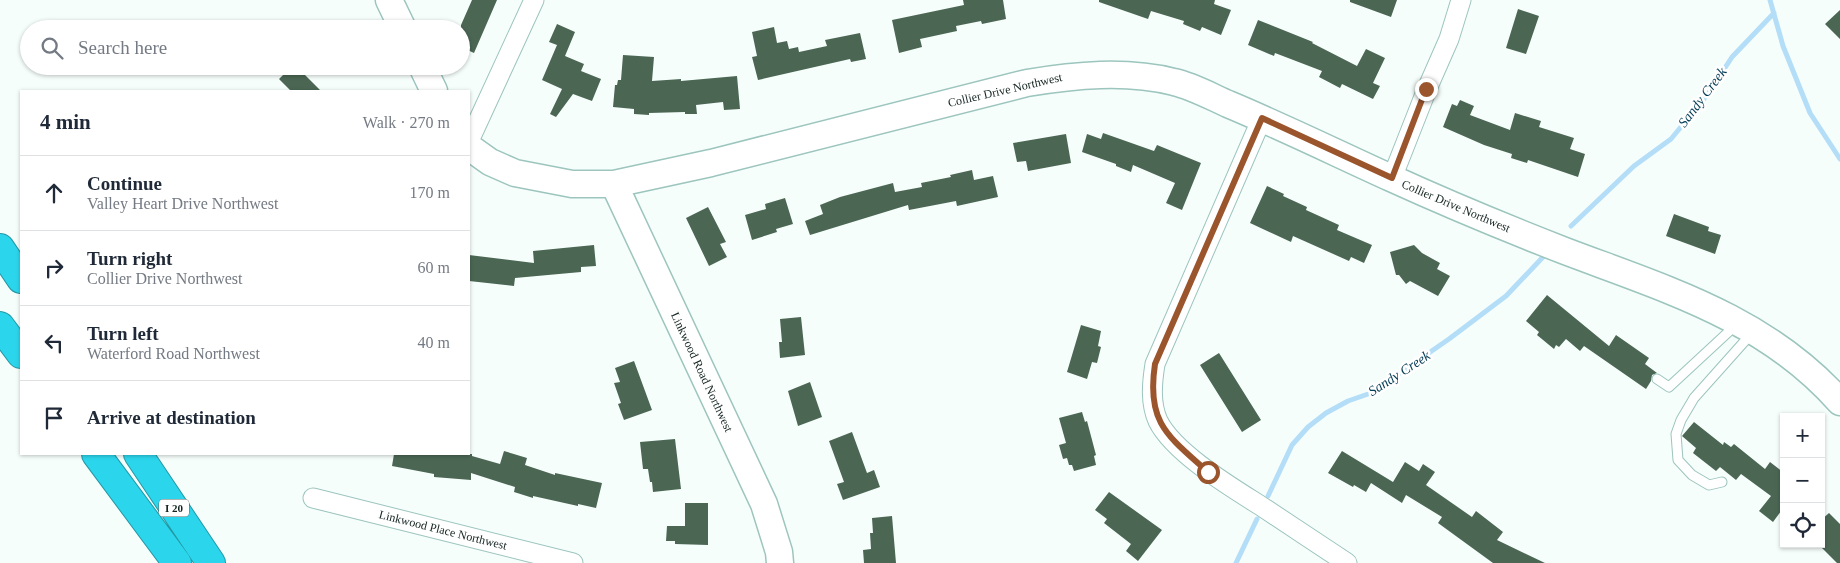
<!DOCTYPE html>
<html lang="en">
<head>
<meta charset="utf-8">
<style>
	:root { --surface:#fff; --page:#f6f6f7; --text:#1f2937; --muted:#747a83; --line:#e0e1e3 }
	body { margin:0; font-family:"Times New Roman",serif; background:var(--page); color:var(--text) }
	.controls { position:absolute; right:15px; bottom:15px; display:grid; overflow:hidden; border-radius:0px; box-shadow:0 1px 4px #0004 }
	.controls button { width:45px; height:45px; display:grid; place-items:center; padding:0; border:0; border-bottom:1px solid var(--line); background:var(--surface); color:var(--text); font:25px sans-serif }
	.stop { position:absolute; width:15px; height:15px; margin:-11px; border:4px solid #9b552d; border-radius:50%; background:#fff }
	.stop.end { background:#9b552d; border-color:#fff; box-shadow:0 1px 5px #0008 }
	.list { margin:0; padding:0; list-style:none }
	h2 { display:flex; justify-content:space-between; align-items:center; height:65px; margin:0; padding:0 20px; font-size:21px }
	h2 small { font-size:16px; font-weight:400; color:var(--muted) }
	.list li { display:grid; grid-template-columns:32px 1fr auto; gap:15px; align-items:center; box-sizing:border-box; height:75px; padding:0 20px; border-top:1px solid var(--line) }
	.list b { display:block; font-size:19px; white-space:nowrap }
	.list p { margin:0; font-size:16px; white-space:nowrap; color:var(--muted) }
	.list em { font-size:16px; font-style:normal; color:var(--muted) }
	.icon { flex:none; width:28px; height:28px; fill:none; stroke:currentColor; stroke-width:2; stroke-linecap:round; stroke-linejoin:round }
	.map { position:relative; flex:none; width:1840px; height:563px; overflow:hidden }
	.search { position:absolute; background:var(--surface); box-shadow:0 1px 4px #0004; left:20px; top:20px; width:450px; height:55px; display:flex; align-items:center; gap:12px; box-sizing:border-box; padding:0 18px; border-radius:28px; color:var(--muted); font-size:19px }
	.panel { position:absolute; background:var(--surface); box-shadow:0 1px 4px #0004; left:20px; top:90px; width:450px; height:365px; border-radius:0px }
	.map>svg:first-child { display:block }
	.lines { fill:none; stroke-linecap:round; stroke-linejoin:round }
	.stream { stroke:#b4def8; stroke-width:5 }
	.building { fill:#4b6754 }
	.lane-casing { stroke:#9cc5bd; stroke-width:11 }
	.street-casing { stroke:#9cc5bd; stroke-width:21 }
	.secondary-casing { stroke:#9cc5bd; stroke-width:29 }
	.highway-casing { stroke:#2398a5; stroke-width:30 }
	.lane { stroke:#fff; stroke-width:9 }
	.street { stroke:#fff; stroke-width:19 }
	.secondary { stroke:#fff; stroke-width:26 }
	.highway { stroke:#2bd6ec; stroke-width:28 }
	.route { stroke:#9b552d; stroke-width:6 }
	.labels { text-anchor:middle; stroke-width:5; stroke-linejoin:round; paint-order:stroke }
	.shield { fill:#fff; stroke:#5a6664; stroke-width:1 }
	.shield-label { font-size:11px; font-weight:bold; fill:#142421 }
	.street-label { font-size:12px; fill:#142421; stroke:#fff }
	.water-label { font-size:14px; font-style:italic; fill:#043c56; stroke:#fff }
</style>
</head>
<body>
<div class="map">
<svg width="1840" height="563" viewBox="0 0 1840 563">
	<rect width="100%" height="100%" fill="#f6fefc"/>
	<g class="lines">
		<path class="stream" d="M 1770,0 L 1783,46 L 1810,113 L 1840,159
			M 1571,226 L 1634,166 L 1671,139 L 1708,94 L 1732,57 L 1774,13
			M 1268,496 L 1292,445 L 1308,427 L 1326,413 L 1348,401 L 1371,393 L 1449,339 L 1506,296 L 1543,257
			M 1236,563 L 1257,519"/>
	</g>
	<path class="building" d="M 472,0 L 497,0 L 474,53 L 461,47 L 461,25 Z
		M 963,0 L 1003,0 L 1006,19 L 982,24 L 981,21 L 956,26 L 957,31 L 920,39 L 922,47 L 899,53 L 892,20 L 964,5 Z
		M 1099,0 L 1215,0 L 1214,4 L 1231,10 L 1221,35 L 1202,27 L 1200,31 L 1183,24 L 1184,21 L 1151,11 L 1148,19 L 1099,2 Z
		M 1350,0 L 1397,0 L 1391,17 L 1350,2 Z
		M 1518,9 L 1539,16 L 1526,54 L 1506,48 Z
		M 1840,10 L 1840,39 L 1825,24 Z
		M 1258,20 L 1313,42 L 1312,43 L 1357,66 L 1366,49 L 1385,58 L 1373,83 L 1380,86 L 1373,99 L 1342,84 L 1340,88 L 1319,77 L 1322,71 L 1275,53 L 1274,56 L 1248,45 Z
		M 557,24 L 575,32 L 565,56 L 584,64 L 581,71 L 601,79 L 592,101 L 573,94 L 556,117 L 550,114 L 562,89 L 542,80 L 557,45 L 549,42 Z
		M 774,27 L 777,43 L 787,41 L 789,49 L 798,47 L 799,52 L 827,46 L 825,40 L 860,33 L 866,59 L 851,62 L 850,59 L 758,80 L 752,57 L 757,56 L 752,32 Z
		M 623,55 L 654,57 L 652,81 L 681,79 L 681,81 L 737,76 L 740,109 L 724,110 L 723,102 L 696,105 L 697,114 L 685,114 L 685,112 L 649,113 L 649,115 L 634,114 L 634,109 L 613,107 L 615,85 L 617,85 L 618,80 L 621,80 Z
		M 292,66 L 296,66 L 321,91 L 291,91 L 279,79 Z
		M 1460,100 L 1474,106 L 1470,115 L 1510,130 L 1515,113 L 1541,121 L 1539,127 L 1574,138 L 1570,149 L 1585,154 L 1578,177 L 1528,160 L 1527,163 L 1511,158 L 1512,154 L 1484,145 L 1443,127 L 1452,104 L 1457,106 Z
		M 1103,133 L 1154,151 L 1157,145 L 1201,163 L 1182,210 L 1166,203 L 1175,183 L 1133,165 L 1131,172 L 1116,166 L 1116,164 L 1082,152 L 1087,134 L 1101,139 Z
		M 1066,134 L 1071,163 L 1028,171 L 1026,161 L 1017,162 L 1013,143 Z
		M 972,170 L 974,180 L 993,176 L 998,197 L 957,206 L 956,201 L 909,210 L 908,205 L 810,235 L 805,221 L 823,214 L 820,205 L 840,197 L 893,183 L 895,192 L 922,187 L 921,183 L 951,177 L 950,175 Z
		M 1267,186 L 1284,194 L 1283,196 L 1307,207 L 1306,210 L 1339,225 L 1337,230 L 1372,245 L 1364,263 L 1351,257 L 1349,261 L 1293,236 L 1291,242 L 1250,223 Z
		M 785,198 L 793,224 L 776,229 L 777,232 L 752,240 L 745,215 L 766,209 L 765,204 Z
		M 708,207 L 726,242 L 720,244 L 727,257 L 709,266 L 686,218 Z
		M 1674,214 L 1709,227 L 1708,231 L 1721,235 L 1715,254 L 1666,236 Z
		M 594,245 L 596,266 L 581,267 L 581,272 L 515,278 L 514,286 L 469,281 L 469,255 L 534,263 L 533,251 Z
		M 1414,245 L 1422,253 L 1440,263 L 1437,269 L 1450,276 L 1438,296 L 1410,281 L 1406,284 L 1399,275 L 1396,275 L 1390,252 Z
		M 1547,295 L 1609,346 L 1616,335 L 1649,358 L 1645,364 L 1657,373 L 1652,375 L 1651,381 L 1646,389 L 1584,346 L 1580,351 L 1566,339 L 1559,347 L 1556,345 L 1554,349 L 1537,335 L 1539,332 L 1526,321 Z
		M 801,317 L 805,355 L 780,358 L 779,342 L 782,342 L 780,319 Z
		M 1081,325 L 1101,331 L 1098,346 L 1101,347 L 1097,363 L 1092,362 L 1087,379 L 1067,372 Z
		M 1219,353 L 1261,420 L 1242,432 L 1200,365 Z
		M 634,361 L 652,410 L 624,420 L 618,404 L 621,403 L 614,383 L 620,382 L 615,368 Z
		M 810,382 L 822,417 L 798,426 L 788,391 Z
		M 1082,412 L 1085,422 L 1087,421 L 1096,455 L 1094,456 L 1096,465 L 1074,471 L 1072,465 L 1069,465 L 1067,458 L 1063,459 L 1059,445 L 1066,443 L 1059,418 Z
		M 1694,422 L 1723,445 L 1724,442 L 1731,447 L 1734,444 L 1765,469 L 1770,462 L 1784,473 L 1784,507 L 1773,522 L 1759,511 L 1771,496 L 1741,474 L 1736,480 L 1720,467 L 1716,471 L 1693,453 L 1696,448 L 1682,436 Z
		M 852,432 L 867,473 L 874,470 L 880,487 L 843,500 L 837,484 L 844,482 L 829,441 Z
		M 675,439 L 681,489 L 653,492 L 652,482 L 650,482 L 648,469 L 643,469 L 640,442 Z
		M 504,451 L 527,458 L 525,465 L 555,475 L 555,473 L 602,483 L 596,508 L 578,504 L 578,506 L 533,496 L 533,498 L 514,492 L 515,487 L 471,473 L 471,480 L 434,477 L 434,474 L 392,466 L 394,454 L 472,454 L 472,456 L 500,464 Z
		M 1342,451 L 1393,482 L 1405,462 L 1419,471 L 1423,464 L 1435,472 L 1426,485 L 1472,517 L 1476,511 L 1503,532 L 1497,540 L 1545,563 L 1493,563 L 1438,523 L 1442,517 L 1406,495 L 1402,503 L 1371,483 L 1366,492 L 1354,485 L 1353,487 L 1328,473 Z
		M 1109,492 L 1162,530 L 1138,561 L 1126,551 L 1131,544 L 1104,523 L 1107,519 L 1095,510 Z
		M 685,503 L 708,503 L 708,545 L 675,544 L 675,541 L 666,541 L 667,526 L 685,526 Z
		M 1829,513 L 1840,524 L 1840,563 L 1837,563 L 1821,547 L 1821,520 Z
		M 892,516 L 896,563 L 864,563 L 863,550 L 871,549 L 870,533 L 873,533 L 872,518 Z"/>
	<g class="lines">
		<defs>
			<path id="lane" d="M 1657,379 L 1669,387 L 1737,324
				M 1722,482 L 1709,485 L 1692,475 L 1678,460 L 1676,434 L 1681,420 L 1694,398 L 1752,333"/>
			<path id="street" d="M 1262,118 L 1155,364 C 1152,383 1150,403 1158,421 C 1174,453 1231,487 1261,506 C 1290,525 1318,544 1347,563
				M 469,141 L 534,0
				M 1392,178 L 1427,89 L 1449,39 L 1461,0
				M 313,498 L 573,563"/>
			<path id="secondary" d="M 389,0 L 403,29
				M 422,66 L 434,91
				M 469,147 L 490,162 L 515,173 L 572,184 L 614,184 L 711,163 L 1027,83 C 1075,75 1126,70 1174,82 C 1192,86 1210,96 1228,104 C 1283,127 1336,153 1391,178 C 1448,204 1506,228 1565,251 C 1665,289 1766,318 1840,402
				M 614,184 L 764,504 L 779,552 L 780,563"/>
			<path id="highway" d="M 0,248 L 21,279
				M 0,326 L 21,354
				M 96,454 L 177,563
				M 138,454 L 211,563"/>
		</defs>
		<use href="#lane" class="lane-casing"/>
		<use href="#street" class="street-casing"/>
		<use href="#secondary" class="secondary-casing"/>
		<use href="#highway" class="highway-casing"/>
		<use href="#lane" class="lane"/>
		<use href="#street" class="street"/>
		<use href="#secondary" class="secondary"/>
		<use href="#highway" class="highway"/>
	</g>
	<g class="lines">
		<path class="route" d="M 1208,472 C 1168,436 1146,423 1155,364 L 1262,118 L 1392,178 L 1426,89"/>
	</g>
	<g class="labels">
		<rect class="shield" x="159" y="499.5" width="30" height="17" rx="4"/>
		<g class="shield-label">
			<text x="174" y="512">I 20</text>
		</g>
		<g class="street-label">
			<text transform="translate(1005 90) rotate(-13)" y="4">Collier Drive Northwest</text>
			<text transform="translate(1456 206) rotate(23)" y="4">Collier Drive Northwest</text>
			<text transform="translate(702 372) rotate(65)" y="4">Linkwood Road Northwest</text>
			<text transform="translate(443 530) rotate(14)" y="4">Linkwood Place Northwest</text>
		</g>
		<g class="water-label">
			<text transform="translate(1702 97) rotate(-53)" y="5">Sandy Creek</text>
			<text transform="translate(1399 373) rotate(-33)" y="5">Sandy Creek</text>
		</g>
	</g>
</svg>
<div class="controls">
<button>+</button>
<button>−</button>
<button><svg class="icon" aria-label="locate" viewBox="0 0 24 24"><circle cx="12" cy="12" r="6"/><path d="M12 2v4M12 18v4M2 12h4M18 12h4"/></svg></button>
</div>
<div class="stop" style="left:1208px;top:472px"></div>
<div class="stop end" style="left:1426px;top:89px"></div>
<div class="search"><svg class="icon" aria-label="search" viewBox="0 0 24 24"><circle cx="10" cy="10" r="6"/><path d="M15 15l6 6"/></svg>Search here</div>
<section class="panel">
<h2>4 min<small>Walk · 270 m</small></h2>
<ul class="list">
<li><svg class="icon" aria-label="ahead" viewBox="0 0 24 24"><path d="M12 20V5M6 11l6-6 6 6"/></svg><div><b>Continue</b><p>Valley Heart Drive Northwest</p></div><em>170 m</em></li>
<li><svg class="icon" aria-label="right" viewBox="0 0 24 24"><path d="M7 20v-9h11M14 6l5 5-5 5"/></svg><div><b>Turn right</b><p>Collier Drive Northwest</p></div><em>60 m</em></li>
<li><svg class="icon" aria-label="left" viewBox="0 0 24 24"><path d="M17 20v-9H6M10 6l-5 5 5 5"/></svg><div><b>Turn left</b><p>Waterford Road Northwest</p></div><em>40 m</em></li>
<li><svg class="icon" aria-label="arrive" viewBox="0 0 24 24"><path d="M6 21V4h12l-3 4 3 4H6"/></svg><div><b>Arrive at destination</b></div></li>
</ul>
</section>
</div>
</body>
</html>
